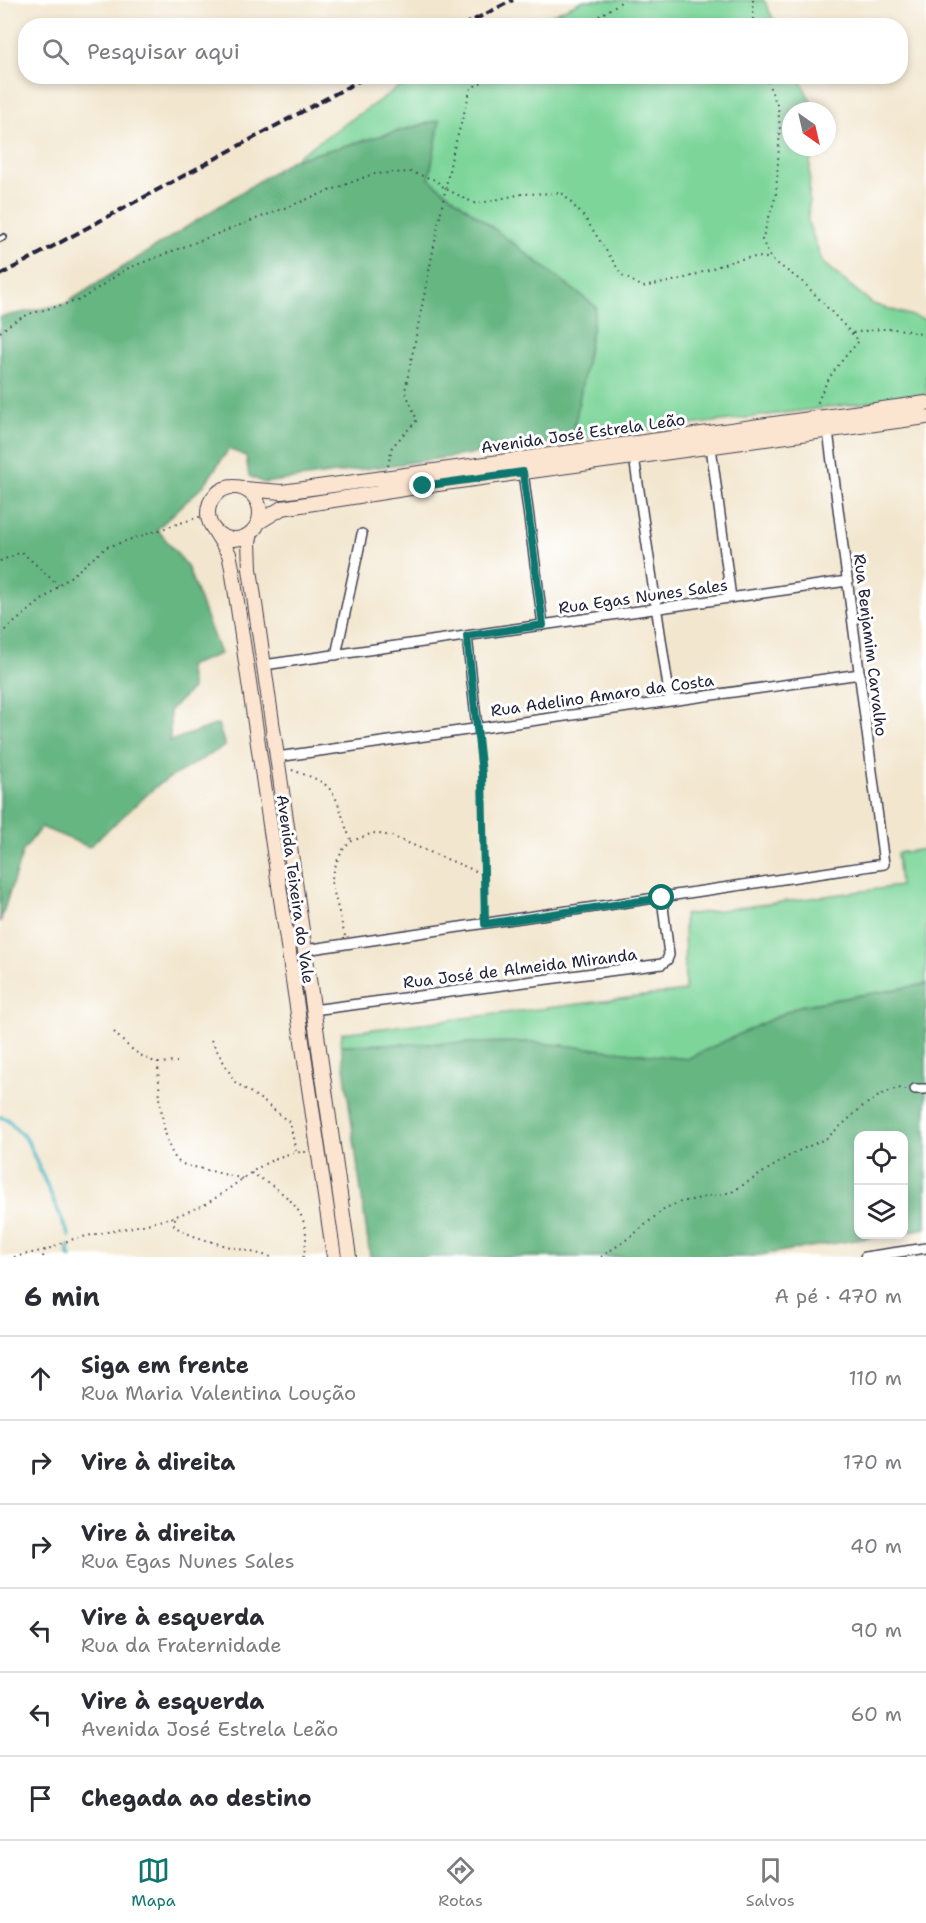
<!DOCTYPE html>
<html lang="pt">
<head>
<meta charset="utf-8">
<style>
	:root { --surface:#fff; --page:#f2f2f3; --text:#2b2b33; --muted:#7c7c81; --line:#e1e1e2; --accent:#0f766e }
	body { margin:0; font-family:"Shantell Sans",sans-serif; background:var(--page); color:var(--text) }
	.controls { position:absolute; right:18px; bottom:18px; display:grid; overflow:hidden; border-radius:12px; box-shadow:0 3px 9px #0003 }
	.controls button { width:54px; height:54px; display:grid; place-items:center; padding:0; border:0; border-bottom:2px solid var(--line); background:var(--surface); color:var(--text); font:30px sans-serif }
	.compass { position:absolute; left:782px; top:102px; width:54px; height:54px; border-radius:50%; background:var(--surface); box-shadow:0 3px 9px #0003; rotate:146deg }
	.stop { position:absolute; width:18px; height:18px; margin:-14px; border:4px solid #0f766e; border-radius:50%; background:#fff }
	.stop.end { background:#0f766e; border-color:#fff; box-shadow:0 2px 6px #0008 }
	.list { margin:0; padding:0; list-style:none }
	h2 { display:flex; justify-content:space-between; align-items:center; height:78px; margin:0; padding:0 24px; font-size:26px }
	h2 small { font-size:20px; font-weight:400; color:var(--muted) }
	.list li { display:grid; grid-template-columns:39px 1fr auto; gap:18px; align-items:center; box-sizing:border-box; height:84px; padding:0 24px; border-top:2px solid var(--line) }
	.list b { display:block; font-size:22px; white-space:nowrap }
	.list p { margin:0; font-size:20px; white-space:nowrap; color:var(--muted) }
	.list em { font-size:20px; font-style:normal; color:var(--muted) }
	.icon { flex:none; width:33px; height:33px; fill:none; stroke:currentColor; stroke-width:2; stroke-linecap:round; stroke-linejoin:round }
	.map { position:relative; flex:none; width:926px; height:1257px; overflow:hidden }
	.search { position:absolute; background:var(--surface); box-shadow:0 3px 9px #0003; left:18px; right:18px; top:18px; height:66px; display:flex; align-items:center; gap:15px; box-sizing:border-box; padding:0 21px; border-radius:24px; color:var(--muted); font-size:22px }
	.sheet { height:582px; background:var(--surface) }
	nav { display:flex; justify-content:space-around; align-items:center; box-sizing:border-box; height:84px; border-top:2px solid var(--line); background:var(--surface); font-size:16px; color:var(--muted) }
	nav a { display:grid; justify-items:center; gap:3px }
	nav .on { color:var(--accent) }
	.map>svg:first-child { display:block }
	.green { fill:#7dd59a; stroke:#507c6a; stroke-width:1.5 }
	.forest { fill:#66b682; stroke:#446c5e; stroke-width:1.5 }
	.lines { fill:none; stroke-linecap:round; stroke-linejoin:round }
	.stream { stroke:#48b6c2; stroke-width:4 }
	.lane-casing { stroke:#413f51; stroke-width:8 }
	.street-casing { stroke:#413f51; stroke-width:12 }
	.secondary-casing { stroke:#413f51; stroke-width:16 }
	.path { stroke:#413f51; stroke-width:2; stroke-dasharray:1.5 4.5; stroke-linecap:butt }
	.lane { stroke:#fff; stroke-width:4.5 }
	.street { stroke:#fff; stroke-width:9 }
	.secondary { stroke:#fce5d0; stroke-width:14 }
	.rail { stroke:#22223b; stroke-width:4; stroke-dasharray:9 4.5; stroke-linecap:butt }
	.route { stroke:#0f766e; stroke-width:8 }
	.labels { text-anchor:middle; stroke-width:6; stroke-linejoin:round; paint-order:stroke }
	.street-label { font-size:16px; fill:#22223b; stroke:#fff }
</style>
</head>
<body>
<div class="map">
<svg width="926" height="1257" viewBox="0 0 926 1257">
	<rect width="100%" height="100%" fill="#fff"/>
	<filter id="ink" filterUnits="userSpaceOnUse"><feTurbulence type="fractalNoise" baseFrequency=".0167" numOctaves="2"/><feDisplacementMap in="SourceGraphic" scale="12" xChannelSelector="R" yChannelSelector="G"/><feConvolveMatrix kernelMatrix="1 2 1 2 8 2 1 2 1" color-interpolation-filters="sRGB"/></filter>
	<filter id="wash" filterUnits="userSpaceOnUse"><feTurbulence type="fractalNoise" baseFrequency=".008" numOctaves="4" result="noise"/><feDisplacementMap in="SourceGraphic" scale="24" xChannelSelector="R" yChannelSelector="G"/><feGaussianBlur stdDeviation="1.35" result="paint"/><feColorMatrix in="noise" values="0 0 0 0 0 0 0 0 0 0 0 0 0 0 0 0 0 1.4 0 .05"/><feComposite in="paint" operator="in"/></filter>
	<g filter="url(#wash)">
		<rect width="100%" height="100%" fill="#f2e6ce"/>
		<path class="green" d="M 584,0 L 764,0 L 776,25 L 529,25 Z
			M 421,77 L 799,77 L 813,106 L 812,111 L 791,111 L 791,147 L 811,147 L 808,222 L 823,263 L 873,304 L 926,320 L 926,395 L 572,440 L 596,307 L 429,179 L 439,120 L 292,160 L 402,85 Z
			M 926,849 L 926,984 L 799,1006 L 687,1059 L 533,1042 L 341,1045 L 342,1033 L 685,991 L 684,915 L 900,886 L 897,853 Z"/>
		<path class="forest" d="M 440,120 L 429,179 L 596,307 L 572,440 L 264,483 L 249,476 L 246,456 L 229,449 L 204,485 L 157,529 L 187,566 L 220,654 L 188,666 L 192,689 L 170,710 L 170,741 L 218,724 L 225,746 L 159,784 L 89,847 L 41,827 L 23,851 L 0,922 L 0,317 L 65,304 L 292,160 Z
			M 926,984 L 926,1228 L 904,1232 L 904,1136 L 858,1136 L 858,1234 L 887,1235 L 747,1257 L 370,1257 L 341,1045 L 533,1042 L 687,1059 L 799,1006 Z"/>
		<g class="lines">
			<path class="stream" d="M 0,1117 L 7,1119 L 27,1140 L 69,1236
				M 69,1246 L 68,1253 L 71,1257"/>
		</g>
	</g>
	<g filter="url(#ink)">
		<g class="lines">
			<defs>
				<path id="lane" d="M 0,239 L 4,237"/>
				<path id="street" d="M 711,447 L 731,598
					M 634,457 L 670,700
					M 523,472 L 543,625
					M 467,636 L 477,728
					M 336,655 L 362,534
					M 264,665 L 847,581
					M 277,757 L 860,674
					M 305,950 L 884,864 L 828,431
					M 313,1010 L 662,964 L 667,960 L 669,955 L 662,898
					M 915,1089 L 926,1089
					M 865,1257 L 926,1248"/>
				<path id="secondary" d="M208 513a26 26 0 1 1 52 0a26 26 0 1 1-52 0Z
					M 245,489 L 282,492 L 926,403
					M 259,522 L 282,508 L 423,486 L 926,417
					M 214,530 L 229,554 L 232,568 L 334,1257
					M 251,533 L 249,542 L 250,569 L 349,1257"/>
			</defs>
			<use href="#lane" class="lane-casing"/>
			<use href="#street" class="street-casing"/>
			<use href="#secondary" class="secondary-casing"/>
			<path class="path" d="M 753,0 L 753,26
				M 584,26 L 624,0
				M 765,76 L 778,107 L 780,129 L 776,195 L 762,240 L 771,259 L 804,283 L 859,341 C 841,361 825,379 817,405
				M 0,332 L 13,322 L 29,314 L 80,300 L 126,269 L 373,174 L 411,172 L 435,180 L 446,189 L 476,204 L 522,194 L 562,193 L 585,218 L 622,275 L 643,287 C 657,284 671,282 685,278 C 711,271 743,251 771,259
				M 853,333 C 881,328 899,326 926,336
				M 388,466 L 392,447 L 417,420 L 405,391 L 452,156 L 471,88 L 493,76
				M 0,561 L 22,552 L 58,585
				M 0,634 L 107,547 L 208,514
				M 478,739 L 482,774 L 484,913
				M 292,770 C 302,774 314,777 323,783 C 342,796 341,823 352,841
				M 345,936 L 331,881 L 337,861 L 344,848 L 352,841 L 373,833 L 391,836 L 483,874
				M 114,1032 C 127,1046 139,1057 158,1063 C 159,1086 161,1153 182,1164 L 244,1179
				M 211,1040 L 235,1082 L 263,1101 L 290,1123 L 296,1152
				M 158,1063 L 177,1062
				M 251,1173 C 285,1192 316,1213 303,1257
				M 175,1218 L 174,1225 C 186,1239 251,1251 271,1257
				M 14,1257 L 45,1250
				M 43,1257 L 45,1250 C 53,1247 62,1243 70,1240 C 114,1229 157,1226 199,1207 C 235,1191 264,1151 307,1152
				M 601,1257 L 633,1235 L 665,1208 L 681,1202 L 732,1192 L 794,1153 L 827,1138 L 863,1106 L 882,1094 L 897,1088 L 906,1089"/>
			<use href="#lane" class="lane"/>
			<use href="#street" class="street"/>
			<use href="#secondary" class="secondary"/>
			<path class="rail" d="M 462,26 L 513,0
				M 0,275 L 368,76"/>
		</g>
	</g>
	<g class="lines" filter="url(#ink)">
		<path class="route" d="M 423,486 L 523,472 L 543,625 L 467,636 L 482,774 L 485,924 L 662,898"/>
	</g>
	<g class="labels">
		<g class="street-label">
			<text transform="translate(583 433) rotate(-8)" y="6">Avenida José Estrela Leão</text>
			<text transform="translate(643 596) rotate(-8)" y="6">Rua Egas Nunes Sales</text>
			<text transform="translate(871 645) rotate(83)" y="6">Rua Benjamim Carvalho</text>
			<text transform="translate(602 695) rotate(-8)" y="6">Rua Adelino Amaro da Costa</text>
			<text transform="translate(296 889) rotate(82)" y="6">Avenida Teixeira do Vale</text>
			<text transform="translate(520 968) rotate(-7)" y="6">Rua José de Almeida Miranda</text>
		</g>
	</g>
</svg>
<div class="controls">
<button><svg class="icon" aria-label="locate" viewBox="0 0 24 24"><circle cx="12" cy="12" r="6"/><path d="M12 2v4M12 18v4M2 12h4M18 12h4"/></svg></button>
<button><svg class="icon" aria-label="layers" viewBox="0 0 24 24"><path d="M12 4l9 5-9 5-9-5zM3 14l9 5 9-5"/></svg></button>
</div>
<svg class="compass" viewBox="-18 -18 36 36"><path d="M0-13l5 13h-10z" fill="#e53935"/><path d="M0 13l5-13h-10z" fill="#7c7c81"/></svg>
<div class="stop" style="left:662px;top:898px"></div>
<div class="stop end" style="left:423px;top:486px"></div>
<div class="search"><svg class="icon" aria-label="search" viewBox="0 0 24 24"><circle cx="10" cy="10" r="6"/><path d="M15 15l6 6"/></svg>Pesquisar aqui</div>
</div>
<section class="sheet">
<h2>6 min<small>A pé · 470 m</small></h2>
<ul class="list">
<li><svg class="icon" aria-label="ahead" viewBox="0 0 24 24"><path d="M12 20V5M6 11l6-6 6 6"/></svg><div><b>Siga em frente</b><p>Rua Maria Valentina Loução</p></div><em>110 m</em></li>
<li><svg class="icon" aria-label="right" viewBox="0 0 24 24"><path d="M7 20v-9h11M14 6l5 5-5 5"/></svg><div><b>Vire à direita</b></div><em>170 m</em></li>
<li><svg class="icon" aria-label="right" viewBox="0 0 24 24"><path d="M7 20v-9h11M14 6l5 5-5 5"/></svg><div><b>Vire à direita</b><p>Rua Egas Nunes Sales</p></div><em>40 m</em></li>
<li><svg class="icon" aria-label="left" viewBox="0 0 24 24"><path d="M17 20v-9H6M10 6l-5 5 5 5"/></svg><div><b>Vire à esquerda</b><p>Rua da Fraternidade</p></div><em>90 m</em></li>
<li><svg class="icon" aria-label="left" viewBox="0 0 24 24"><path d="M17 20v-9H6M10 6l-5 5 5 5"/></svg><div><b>Vire à esquerda</b><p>Avenida José Estrela Leão</p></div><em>60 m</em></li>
<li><svg class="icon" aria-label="arrive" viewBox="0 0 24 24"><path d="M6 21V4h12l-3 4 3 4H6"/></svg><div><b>Chegada ao destino</b></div></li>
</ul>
</section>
<nav>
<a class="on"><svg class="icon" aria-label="map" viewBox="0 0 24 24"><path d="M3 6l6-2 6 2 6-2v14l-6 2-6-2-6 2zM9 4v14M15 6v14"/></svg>Mapa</a>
<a><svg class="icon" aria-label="directions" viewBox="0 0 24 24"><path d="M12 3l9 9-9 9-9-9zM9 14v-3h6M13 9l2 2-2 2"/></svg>Rotas</a>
<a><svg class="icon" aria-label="saved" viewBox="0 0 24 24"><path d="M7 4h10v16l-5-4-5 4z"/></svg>Salvos</a>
</nav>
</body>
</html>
